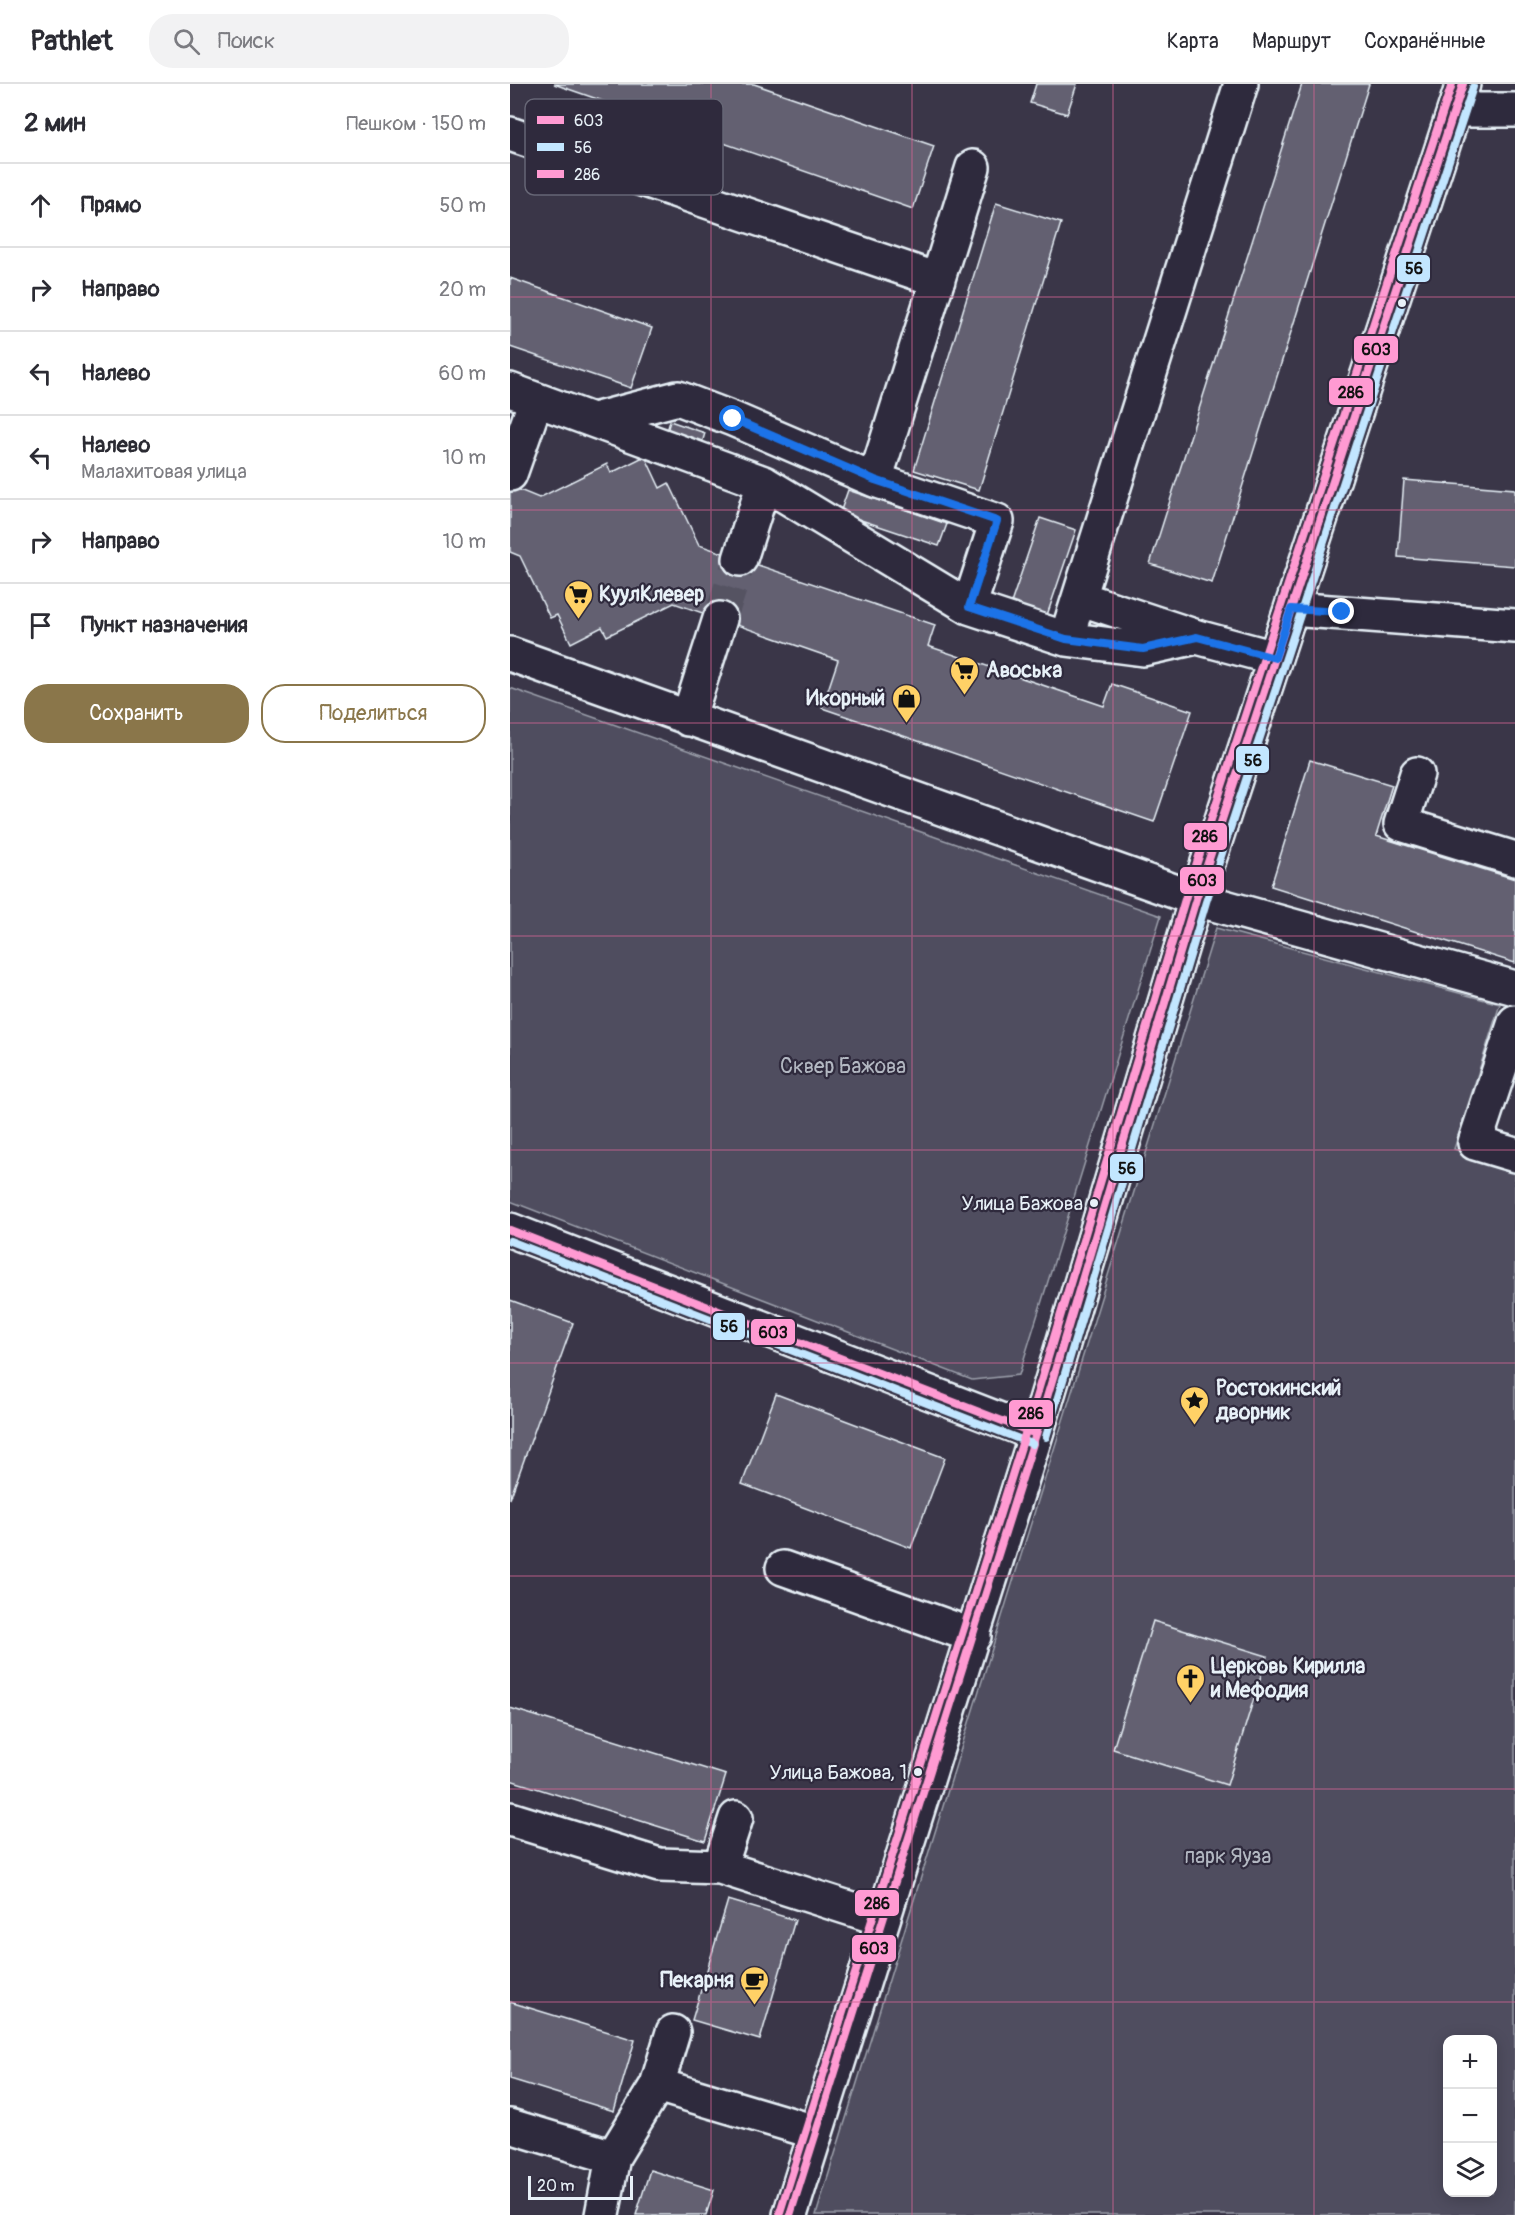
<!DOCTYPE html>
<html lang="ru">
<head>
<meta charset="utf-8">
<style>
	:root { --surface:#fff; --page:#f2f2f3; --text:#2b2b33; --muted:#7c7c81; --line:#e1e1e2; --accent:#8a764a }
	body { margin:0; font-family:Pangolin,sans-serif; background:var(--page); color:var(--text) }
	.controls { position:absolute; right:18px; bottom:18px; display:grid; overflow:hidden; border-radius:12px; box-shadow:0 3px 15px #0003 }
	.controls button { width:54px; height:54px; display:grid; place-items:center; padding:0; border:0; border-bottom:2px solid var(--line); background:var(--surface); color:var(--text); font:30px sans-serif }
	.scale { position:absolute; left:18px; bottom:15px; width:105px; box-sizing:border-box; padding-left:6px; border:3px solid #e8f1f8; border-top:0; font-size:16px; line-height:21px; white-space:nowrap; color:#e8f1f8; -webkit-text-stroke:4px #2f2a3d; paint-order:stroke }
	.stop { position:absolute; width:18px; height:18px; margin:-14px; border:4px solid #1a73e8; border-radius:50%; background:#fff }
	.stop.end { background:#1a73e8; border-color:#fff; box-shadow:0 2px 6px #0008 }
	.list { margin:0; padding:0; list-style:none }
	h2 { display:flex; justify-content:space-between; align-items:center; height:78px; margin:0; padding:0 24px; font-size:26px }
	h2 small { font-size:20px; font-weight:400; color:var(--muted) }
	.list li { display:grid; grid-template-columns:39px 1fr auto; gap:18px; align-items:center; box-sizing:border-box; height:84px; padding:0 24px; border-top:2px solid var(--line) }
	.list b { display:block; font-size:22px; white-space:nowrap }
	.list p { margin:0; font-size:20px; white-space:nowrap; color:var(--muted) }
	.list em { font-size:20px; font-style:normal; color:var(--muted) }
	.actions { display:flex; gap:12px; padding:18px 24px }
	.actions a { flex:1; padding:14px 0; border:2px solid var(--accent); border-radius:24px; text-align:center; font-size:21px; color:var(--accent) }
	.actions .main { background:var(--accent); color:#fff }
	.icon { flex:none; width:33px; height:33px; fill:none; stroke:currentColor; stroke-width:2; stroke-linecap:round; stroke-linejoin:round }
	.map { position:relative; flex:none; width:1005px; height:2131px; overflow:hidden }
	header { display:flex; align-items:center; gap:36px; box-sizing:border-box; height:84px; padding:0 30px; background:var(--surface); border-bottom:2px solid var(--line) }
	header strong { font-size:28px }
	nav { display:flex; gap:33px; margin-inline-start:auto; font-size:21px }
	.search { width:420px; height:54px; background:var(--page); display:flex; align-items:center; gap:15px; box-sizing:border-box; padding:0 21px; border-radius:24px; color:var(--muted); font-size:22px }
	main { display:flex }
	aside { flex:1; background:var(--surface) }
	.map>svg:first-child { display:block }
	.green { fill:#504e5f; stroke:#9ca0ac; stroke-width:1.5; fill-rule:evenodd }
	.building { fill:#636171; stroke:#e8f1f8; stroke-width:1.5 }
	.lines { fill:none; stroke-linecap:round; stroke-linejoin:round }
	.minor-tunnel { stroke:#545262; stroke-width:33; stroke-dasharray:33 16; stroke-linecap:butt }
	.minor-casing { stroke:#e8f1f8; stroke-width:38 }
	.minor { stroke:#2f2a3d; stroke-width:33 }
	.bus-1-casing { stroke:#2f2a3d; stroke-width:12 }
	.bus-2-casing { stroke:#2f2a3d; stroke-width:12 }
	.bus-3-casing { stroke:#2f2a3d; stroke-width:12 }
	.bus-1 { stroke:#ff9ad2; stroke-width:8 }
	.bus-2 { stroke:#c2e6ff; stroke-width:8 }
	.bus-3 { stroke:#ff9ad2; stroke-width:8 }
	.route { stroke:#1a73e8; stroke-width:8 }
	.grid { fill:none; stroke:#cf6492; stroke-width:1.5; stroke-opacity:0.55 }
	.bus-dot { fill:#e8f1f8; stroke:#2f2a3d; stroke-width:2 }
	.labels { text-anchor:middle; stroke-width:4.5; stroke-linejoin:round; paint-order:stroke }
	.bus-label { font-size:20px; fill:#e8f1f8; stroke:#2f2a3d; text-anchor:end }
	.poi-label { font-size:21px; font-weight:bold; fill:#e8f1f8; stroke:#2f2a3d; text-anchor:start }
	.park-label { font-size:21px; fill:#b3b8c2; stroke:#2f2a3d }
	.key { fill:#2f2a3d; stroke:#666675; stroke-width:1.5 }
	.key-label { font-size:16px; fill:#e8f1f8 }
	.line-badge { stroke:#2f2a3d; stroke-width:2 }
	.pale-badge-label { font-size:16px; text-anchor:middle; font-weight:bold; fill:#111 }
</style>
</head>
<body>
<header>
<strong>Pathlet</strong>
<div class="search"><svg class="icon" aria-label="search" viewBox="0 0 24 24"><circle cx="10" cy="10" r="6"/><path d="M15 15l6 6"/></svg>Поиск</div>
<nav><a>Карта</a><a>Маршрут</a><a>Сохранённые</a></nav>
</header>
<main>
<aside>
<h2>2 мин<small>Пешком · 150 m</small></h2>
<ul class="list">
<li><svg class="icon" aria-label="ahead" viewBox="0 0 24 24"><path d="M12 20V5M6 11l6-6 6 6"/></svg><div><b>Прямо</b></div><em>50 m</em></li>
<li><svg class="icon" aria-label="right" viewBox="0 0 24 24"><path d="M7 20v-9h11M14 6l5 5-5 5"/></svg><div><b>Направо</b></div><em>20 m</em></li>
<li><svg class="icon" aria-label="left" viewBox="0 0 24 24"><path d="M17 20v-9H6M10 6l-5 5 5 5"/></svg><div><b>Налево</b></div><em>60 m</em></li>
<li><svg class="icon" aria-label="left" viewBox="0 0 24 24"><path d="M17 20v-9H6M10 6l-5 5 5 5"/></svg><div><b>Налево</b><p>Малахитовая улица</p></div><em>10 m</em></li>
<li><svg class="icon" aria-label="right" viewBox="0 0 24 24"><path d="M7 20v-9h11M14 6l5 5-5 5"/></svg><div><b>Направо</b></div><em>10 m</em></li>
<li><svg class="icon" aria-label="arrive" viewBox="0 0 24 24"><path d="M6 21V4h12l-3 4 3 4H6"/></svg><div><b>Пункт назначения</b></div></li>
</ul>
<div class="actions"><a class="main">Сохранить</a><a>Поделиться</a></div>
</aside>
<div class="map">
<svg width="1005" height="2131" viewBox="0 0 1005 2131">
	<rect width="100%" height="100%" fill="#3a3648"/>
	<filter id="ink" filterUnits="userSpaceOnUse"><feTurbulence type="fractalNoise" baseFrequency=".0167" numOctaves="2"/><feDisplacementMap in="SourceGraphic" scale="12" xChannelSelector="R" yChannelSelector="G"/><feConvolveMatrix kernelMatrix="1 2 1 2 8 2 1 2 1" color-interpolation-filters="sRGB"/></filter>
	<g filter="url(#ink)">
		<path class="green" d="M 0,604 L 651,832 L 509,1291 L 462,1296 L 0,1117 Z
			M 706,844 L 990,920 L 944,1065 L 1005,1085 L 1005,2131 L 306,2131 ZM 938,1956 L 982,1956 L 982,2108 L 938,2108 Z"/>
		<path class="building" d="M 44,0 L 244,0 L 424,62 L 403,125 Z
			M 526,0 L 567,0 L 557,30 L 520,19 Z
			M 792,0 L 859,0 L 702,499 L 640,480 Z
			M 486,119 L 551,139 L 469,406 L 404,386 Z
			M 0,194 L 142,244 L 121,304 L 0,263 Z
			M 160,337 L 195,349 L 190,366 L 155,354 Z
			M 135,372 L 150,404 L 159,399 L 189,461 L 425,541 L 418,562 L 594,622 L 602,600 L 682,627 L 644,738 L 312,624 L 328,576 L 164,519 L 97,552 L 92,543 L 61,559 L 47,531 L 40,534 L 10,472 L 0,468 L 0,402 L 29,414 L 97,380 L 101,389 Z
			M 894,396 L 1005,405 L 1005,482 L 888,473 Z
			M 338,406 L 437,440 L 429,462 L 330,429 Z
			M 530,434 L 566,446 L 534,540 L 498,528 Z
			M 800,676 L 882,701 L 866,752 L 1005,795 L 1005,879 L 761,802 Z
			M 0,1216 L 63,1239 L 0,1415 Z
			M 266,1310 L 435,1374 L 401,1464 L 232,1400 Z
			M 643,1537 L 757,1572 L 717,1701 L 603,1665 Z
			M 0,1624 L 216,1691 L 195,1757 L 0,1696 Z
			M 218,1816 L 285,1836 L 250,1956 L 182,1936 Z
			M 0,1918 L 125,1956 L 104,2027 L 0,1995 Z
			M 140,2086 L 204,2106 L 196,2131 L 126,2131 Z"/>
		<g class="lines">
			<path class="minor-tunnel" d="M 210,535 L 230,475"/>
			<defs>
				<path id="minor" d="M 945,26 L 1005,26
					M 0,50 L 428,196
					M 0,306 L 254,399 L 459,523 L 556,555 L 633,565 L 687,553 L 765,574
					M 84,336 L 168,314 L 223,335 L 365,396
					M 0,390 L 26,316
					M 230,475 L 254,399
					M 569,514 L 687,553
					M 459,523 L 487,437 L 365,396 L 463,83
					M 781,525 L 1005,542
					M 556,555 L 731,0
					M 0,570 L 686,815 L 1005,904
					M 178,635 L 210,535
					M 907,690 L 891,740 L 1005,775
					M 1005,938 L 965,1059 L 1005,1071
					M 0,1146 L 526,1350
					M 273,1484 L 464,1552
					M 0,1735 L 149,1781 L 210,1783 L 373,1835
					M 210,1783 L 226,1734
					M 147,2001 L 305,2048
					M 0,2042 L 103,2073 L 92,2131
					M 103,2073 L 147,2001 L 163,1948
					M 280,2131 L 526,1350 L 686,815 L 953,0"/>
			</defs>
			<use href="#minor" class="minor-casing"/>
			<use href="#minor" class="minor"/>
			<defs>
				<path id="bus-1" d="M 0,1146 L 526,1350
					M 280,2131 L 526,1350 L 686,815 L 953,0"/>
				<path id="bus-2" d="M 0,1157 L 522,1360
					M 536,1353 L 696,818 L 963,3"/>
				<path id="bus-3" d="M 270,2128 L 516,1347 L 676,812 L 942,0"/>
			</defs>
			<use href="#bus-1" class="bus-1-casing"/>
			<use href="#bus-2" class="bus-2-casing"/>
			<use href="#bus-3" class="bus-3-casing"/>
			<use href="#bus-1" class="bus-1"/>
			<use href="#bus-2" class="bus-2"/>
			<use href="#bus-3" class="bus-3"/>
		</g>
	</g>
	<g class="lines" filter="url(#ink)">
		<path class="route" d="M 223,335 L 365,396 L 487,437 L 459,523 L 556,555 L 633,565 L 687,553 L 765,574 L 781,525 L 832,528"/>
	</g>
	<path class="grid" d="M 201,0 L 201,2131M 402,0 L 402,2131M 603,0 L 603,2131M 804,0 L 804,2131M 0,213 L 1005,213M 0,426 L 1005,426M 0,639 L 1005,639M 0,852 L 1005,852M 0,1066 L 1005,1066M 0,1279 L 1005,1279M 0,1492 L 1005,1492M 0,1705 L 1005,1705M 0,1918 L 1005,1918"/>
	<defs>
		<symbol id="supermarket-pin" viewBox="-11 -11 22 30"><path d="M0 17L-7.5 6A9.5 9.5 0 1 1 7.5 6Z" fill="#ffd166" stroke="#2f2a3d"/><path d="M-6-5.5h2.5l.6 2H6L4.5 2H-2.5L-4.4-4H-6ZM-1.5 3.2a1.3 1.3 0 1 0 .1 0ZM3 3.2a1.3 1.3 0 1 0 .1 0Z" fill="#111"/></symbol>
		<symbol id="shop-pin" viewBox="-11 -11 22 30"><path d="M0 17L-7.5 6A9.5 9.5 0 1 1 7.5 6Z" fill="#ffd166" stroke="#2f2a3d"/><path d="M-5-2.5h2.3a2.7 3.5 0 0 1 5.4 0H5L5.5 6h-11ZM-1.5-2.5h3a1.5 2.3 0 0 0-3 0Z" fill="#111"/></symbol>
		<symbol id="sight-pin" viewBox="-11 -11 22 30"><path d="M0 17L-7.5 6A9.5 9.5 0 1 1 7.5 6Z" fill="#ffd166" stroke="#2f2a3d"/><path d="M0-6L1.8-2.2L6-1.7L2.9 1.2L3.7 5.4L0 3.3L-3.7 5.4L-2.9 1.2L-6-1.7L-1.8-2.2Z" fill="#111"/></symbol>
		<symbol id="church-pin" viewBox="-11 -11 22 30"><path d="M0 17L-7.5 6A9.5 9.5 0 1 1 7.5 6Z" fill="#ffd166" stroke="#2f2a3d"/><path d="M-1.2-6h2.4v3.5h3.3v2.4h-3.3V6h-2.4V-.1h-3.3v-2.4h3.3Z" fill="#111"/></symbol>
		<symbol id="cafe-pin" viewBox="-11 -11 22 30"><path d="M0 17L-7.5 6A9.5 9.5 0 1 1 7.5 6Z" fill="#ffd166" stroke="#2f2a3d"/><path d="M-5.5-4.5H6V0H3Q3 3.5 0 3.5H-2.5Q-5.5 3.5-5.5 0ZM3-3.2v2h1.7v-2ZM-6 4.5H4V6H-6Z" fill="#111"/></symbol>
	</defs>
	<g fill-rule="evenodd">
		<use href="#supermarket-pin" x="52" y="494" width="33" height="45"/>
		<use href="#supermarket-pin" x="438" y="570" width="33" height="45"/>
		<use href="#shop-pin" x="380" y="598" width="33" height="45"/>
		<use href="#sight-pin" x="668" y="1300" width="33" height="45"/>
		<use href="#church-pin" x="664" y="1578" width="33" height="45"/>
		<use href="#cafe-pin" x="228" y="1880" width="33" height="45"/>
	</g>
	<g class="bus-dot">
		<circle cx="892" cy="219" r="5"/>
		<circle cx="584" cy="1119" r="5"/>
		<circle cx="408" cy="1688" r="5"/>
	</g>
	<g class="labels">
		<g class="bus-label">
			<text x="573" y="1126">Улица Бажова</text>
			<text x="397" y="1695">Улица Бажова, 1</text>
		</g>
		<g class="poi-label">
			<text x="89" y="517">КуулКлевер</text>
			<text x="476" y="593">Авоська</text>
			<text x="375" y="621" text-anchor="end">Икорный</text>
			<text x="706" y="1311">Ростокинский<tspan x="706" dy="24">дворник</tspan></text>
			<text x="701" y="1589">Церковь Кирилла<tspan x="701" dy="24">и Мефодия</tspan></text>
			<text x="224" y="1903" text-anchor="end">Пекарня</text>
		</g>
		<g class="park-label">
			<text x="333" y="989">Сквер Бажова</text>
			<text x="718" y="1779">парк Яуза</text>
		</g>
	</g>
	<rect x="15" y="15" width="198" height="96" rx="9" class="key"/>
	<rect x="27" y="32" width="27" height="8" fill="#ff9ad2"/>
	<rect x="27" y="59" width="27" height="8" fill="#c2e6ff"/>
	<rect x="27" y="86" width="27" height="8" fill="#ff9ad2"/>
	<g class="key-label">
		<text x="64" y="42">603</text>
		<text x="64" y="69">56</text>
		<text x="64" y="96">286</text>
	</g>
	<g class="line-badge">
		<rect x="886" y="170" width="35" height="29" rx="6" fill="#c2e6ff"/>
		<rect x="843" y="251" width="46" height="29" rx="6" fill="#ff9ad2"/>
		<rect x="818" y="293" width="46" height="29" rx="6" fill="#ff9ad2"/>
		<rect x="725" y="661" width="35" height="29" rx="6" fill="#c2e6ff"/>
		<rect x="673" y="738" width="45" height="29" rx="6" fill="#ff9ad2"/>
		<rect x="669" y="782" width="46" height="29" rx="6" fill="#ff9ad2"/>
		<rect x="599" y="1069" width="35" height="29" rx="6" fill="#c2e6ff"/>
		<rect x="202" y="1228" width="34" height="29" rx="6" fill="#c2e6ff"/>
		<rect x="240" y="1234" width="46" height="28" rx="6" fill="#ff9ad2"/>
		<rect x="498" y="1315" width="46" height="29" rx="6" fill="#ff9ad2"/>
		<rect x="344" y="1805" width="46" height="28" rx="6" fill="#ff9ad2"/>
		<rect x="341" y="1850" width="46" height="29" rx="6" fill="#ff9ad2"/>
	</g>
	<g class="pale-badge-label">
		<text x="904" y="190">56</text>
		<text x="866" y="271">603</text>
		<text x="841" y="314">286</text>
		<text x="743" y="682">56</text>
		<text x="695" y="758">286</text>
		<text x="692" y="802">603</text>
		<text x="617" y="1090">56</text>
		<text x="219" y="1248">56</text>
		<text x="263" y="1254">603</text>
		<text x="521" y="1335">286</text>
		<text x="367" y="1825">286</text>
		<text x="364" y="1870">603</text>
	</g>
</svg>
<div class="controls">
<button>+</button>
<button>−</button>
<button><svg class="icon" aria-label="layers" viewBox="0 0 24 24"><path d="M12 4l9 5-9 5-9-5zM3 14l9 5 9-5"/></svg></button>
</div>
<div class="scale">20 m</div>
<div class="stop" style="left:223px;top:335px"></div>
<div class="stop end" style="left:832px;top:528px"></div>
</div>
</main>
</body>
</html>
